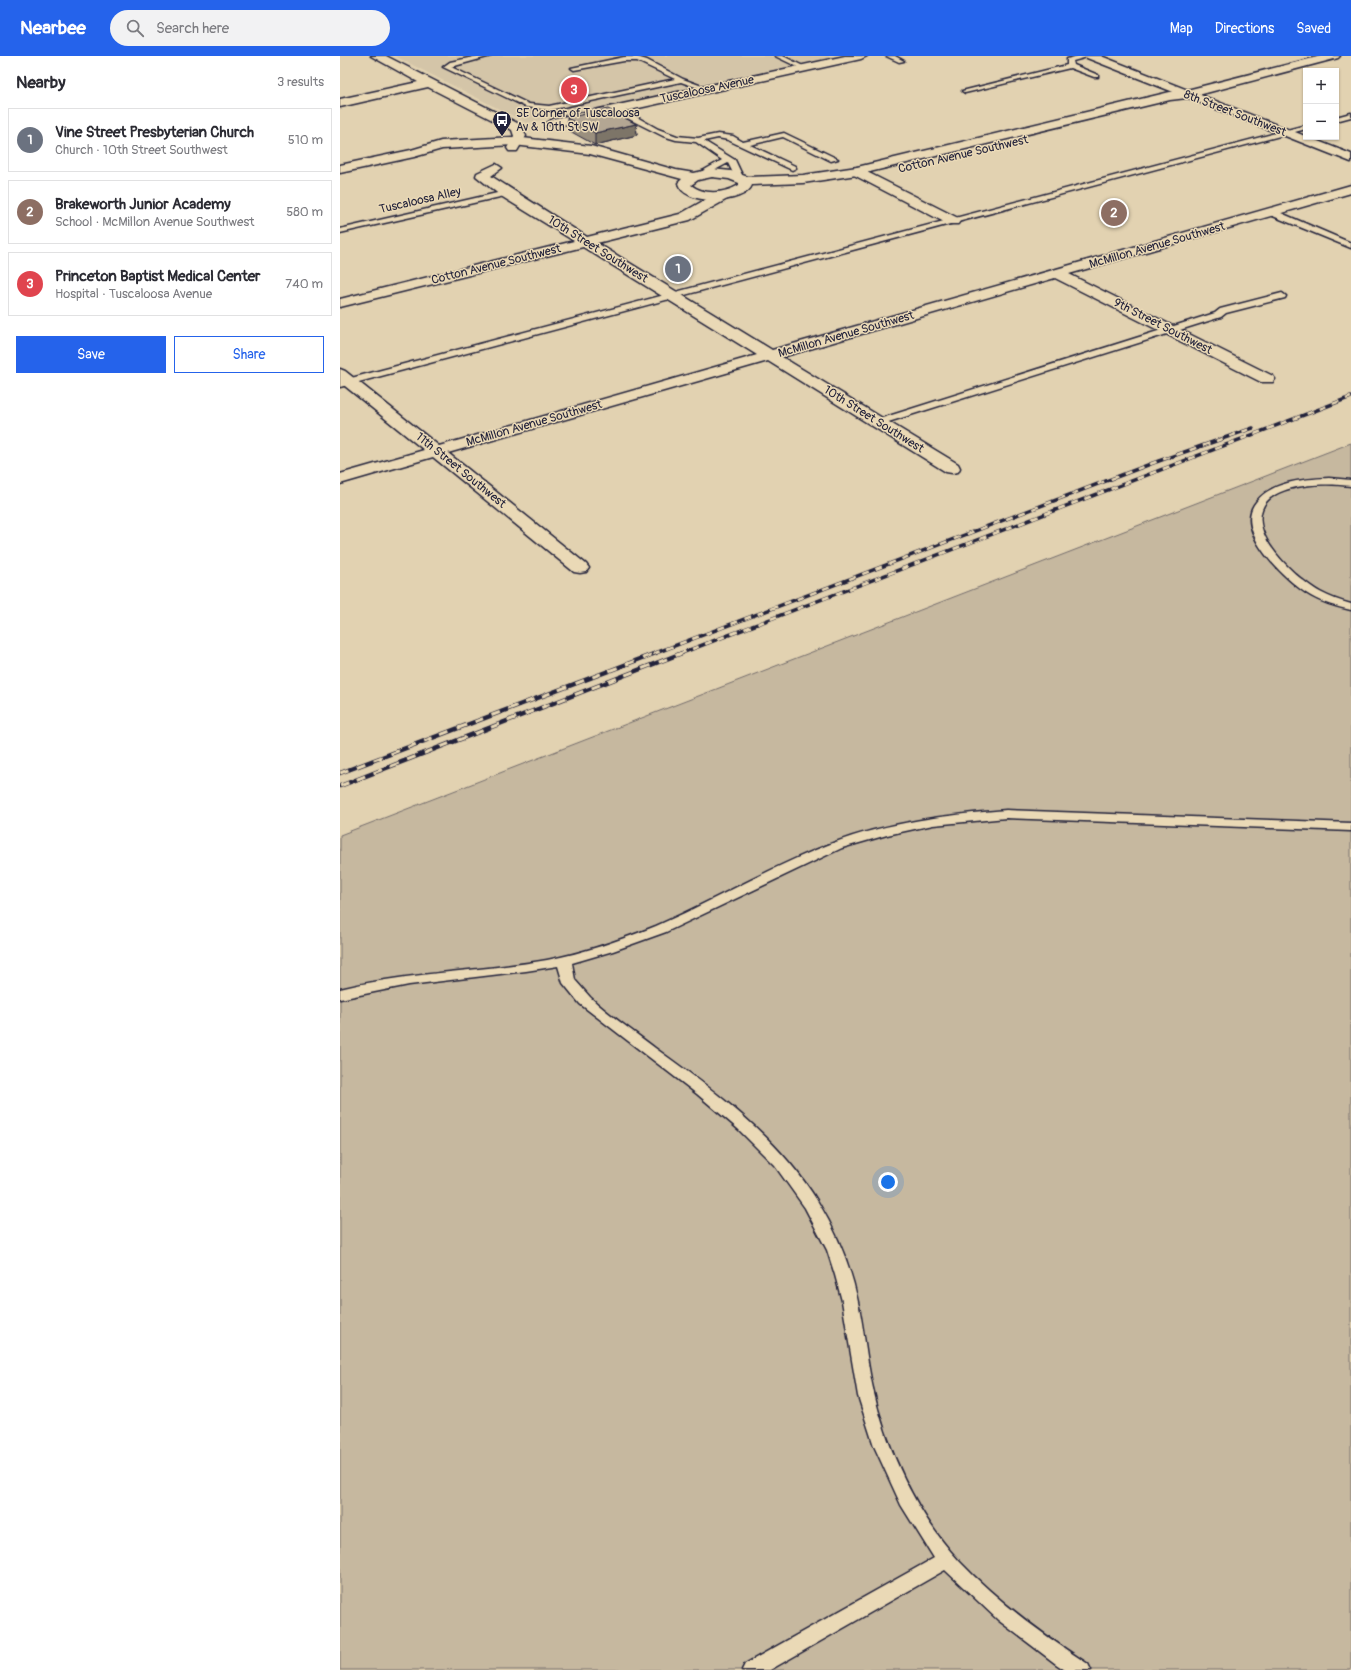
<!DOCTYPE html>
<html lang="en">
<head>
<meta charset="utf-8">
<style>
	:root { --surface:#fff; --page:#f2f2f3; --text:#2b2b33; --muted:#7c7c81; --line:#e1e1e2; --accent:#2563eb }
	body { margin:0; font-family:Pangolin,sans-serif; background:var(--page); color:var(--text) }
	.controls { position:absolute; right:12px; top:12px; display:grid; overflow:hidden; border-radius:0px; box-shadow:0 1px 3px #0004 }
	.controls button { width:36px; height:36px; display:grid; place-items:center; padding:0; border:0; border-bottom:1px solid var(--line); background:var(--surface); color:var(--text); font:20px sans-serif }
	.you { position:absolute; left:548px; top:1126px; width:14px; height:14px; margin:-10px; border:3px solid #fff; border-radius:50%; background:#1a73e8; box-shadow:0 0 0 6px #1a73e833 }
	.badge { display:grid; place-items:center; width:26px; height:26px; border-radius:50%; background:var(--accent); color:#fff; font-size:13px; font-weight:700 }
	.pin { position:absolute; translate:-50% -50%; border:2px solid #fff; box-shadow:0 1px 4px #0006 }
	.list { margin:0; padding:0; list-style:none }
	h2 { display:flex; justify-content:space-between; align-items:center; height:52px; margin:0; padding:0 16px; font-size:17px }
	h2 small { font-size:13px; font-weight:400; color:var(--muted) }
	.list li { display:grid; grid-template-columns:26px 1fr auto; gap:12px; align-items:center; box-sizing:border-box; height:64px; margin:0 8px 8px; padding:0 8px; border:1px solid var(--line); border-radius:0px }
	.list b { display:block; font-size:15px; white-space:nowrap }
	.list p { margin:0; font-size:13px; white-space:nowrap; color:var(--muted) }
	.list em { font-size:13px; font-style:normal; color:var(--muted) }
	.actions { display:flex; gap:8px; padding:12px 16px }
	.actions a { flex:1; padding:9px 0; border:1px solid var(--accent); border-radius:0px; text-align:center; font-size:14px; color:var(--accent) }
	.actions .main { background:var(--accent); color:#fff }
	.icon { flex:none; width:22px; height:22px; fill:none; stroke:currentColor; stroke-width:2; stroke-linecap:round; stroke-linejoin:round }
	.map { position:relative; flex:none; width:1011px; height:1614px; overflow:hidden }
	header { display:flex; align-items:center; gap:24px; box-sizing:border-box; height:56px; padding:0 20px; background:var(--accent); color:#fff }
	header strong { font-size:19px }
	nav { display:flex; gap:22px; margin-inline-start:auto; font-size:14px }
	.search { width:280px; height:36px; background:var(--page); display:flex; align-items:center; gap:10px; box-sizing:border-box; padding:0 14px; border-radius:22px; color:var(--muted); font-size:15px }
	main { display:flex }
	aside { flex:1; background:var(--surface) }
	.map>svg:first-child { display:block }
	.built { fill:#d4c5a8 }
	.green { fill:#c6b89f; stroke:#746d6d }
	.lines { fill:none; stroke-linecap:round; stroke-linejoin:round }
	.service-casing { stroke:#22223b; stroke-width:3 }
	.minor-casing { stroke:#22223b; stroke-width:3 }
	.tertiary-casing { stroke:#22223b; stroke-width:3 }
	.service { fill:#ead9b6; fill-rule:evenodd }
	.minor { fill:#ead9b6; fill-rule:evenodd }
	.tertiary { fill:#ead9b6; fill-rule:evenodd }
	.rail-far1-casing { stroke:#22223b; stroke-width:3.5 }
	.rail-casing { stroke:#22223b; stroke-width:4.5 }
	.rail-far1 { stroke:#ead9b6; stroke-width:2.5; stroke-dasharray:7; stroke-linecap:butt }
	.rail { stroke:#ead9b6; stroke-width:3; stroke-dasharray:9; stroke-linecap:butt }
	.wall { fill:#9a8f7e; stroke:#22223b }
	.shaded-wall { fill:#7d7467; stroke:#22223b }
	.building { fill:#b3a693; stroke:#22223b }
	.labels { text-anchor:middle; stroke-width:3; stroke-linejoin:round; paint-order:stroke }
	.far-street-label { font-size:12px; fill:#22223b; stroke:#ead9b6 }
	.far-poi-label { font-size:12px; fill:#22223b; stroke:#ead9b6; text-anchor:start }
</style>
</head>
<body>
<header>
<strong>Nearbee</strong>
<div class="search"><svg class="icon" aria-label="search" viewBox="0 0 24 24"><circle cx="10" cy="10" r="6"/><path d="M15 15l6 6"/></svg>Search here</div>
<nav><a>Map</a><a>Directions</a><a>Saved</a></nav>
</header>
<main>
<aside>
<h2>Nearby<small>3 results</small></h2>
<ul class="list">
<li><span class="badge" style="background:#6b7280">1</span><div><b>Vine Street Presbyterian Church</b><p>Church · 10th Street Southwest</p></div><em>510 m</em></li>
<li><span class="badge" style="background:#8d6e63">2</span><div><b>Brakeworth Junior Academy</b><p>School · McMillon Avenue Southwest</p></div><em>580 m</em></li>
<li><span class="badge" style="background:#e0444e">3</span><div><b>Princeton Baptist Medical Center</b><p>Hospital · Tuscaloosa Avenue</p></div><em>740 m</em></li>
</ul>
<div class="actions"><a class="main">Save</a><a>Share</a></div>
</aside>
<div class="map">
<svg width="1011" height="1614" viewBox="0 0 1011 1614">
	<rect width="100%" height="100%" fill="#e2d2b1"/>
	<filter id="ink" filterUnits="userSpaceOnUse"><feTurbulence type="fractalNoise" baseFrequency=".025" numOctaves="2"/><feDisplacementMap in="SourceGraphic" scale="8" xChannelSelector="R" yChannelSelector="G"/><feConvolveMatrix kernelMatrix="1 2 1 2 8 2 1 2 1" color-interpolation-filters="sRGB"/></filter>
	<g filter="url(#ink)">
		<path class="built" d="M 55,0 L 508,0 L 187,67 Z"/>
		<path class="green" d="M 1011,387 L 1011,1614 L 0,1614 L 0,779 Z"/>
		<g class="lines">
			<defs>
				<path id="service" d="M 138,0 L 151,0 L 111,11 L 189,48 L 209,50 L 335,23 L 297,5 L 284,5 L 234,14 L 231,12 L 284,1 L 297,1 L 307,4 L 343,23 L 370,33 L 367,35 L 341,26 L 209,54 L 186,51 L 103,11 L 110,6 Z
					M 435,0 L 443,0 L 467,12 L 462,13 Z
					M 546,0 L 555,0 L 564,5 L 559,6 Z
					M 738,0 L 751,0 L 733,5 L 734,9 L 758,19 L 758,21 L 754,21 L 730,12 L 625,37 L 622,35 L 727,9 L 727,3 Z
					M 273,51 L 279,51 L 318,73 L 337,80 L 358,82 L 378,78 L 393,80 L 403,86 L 444,77 L 498,103 L 491,105 L 443,81 L 410,89 L 455,110 L 456,112 L 452,114 L 388,84 L 378,82 L 364,85 L 395,104 L 403,121 L 396,123 L 388,107 L 362,121 L 359,121 L 359,117 L 382,104 L 356,86 L 336,84 L 323,80 L 273,55 Z
					M 1011,57 L 1011,61 L 996,65 L 996,61 Z
					M 966,69 L 966,73 L 0,331 L 0,325 Z
					M 166,135 L 169,135 L 169,139 L 0,177 L 0,173 Z
					M 928,154 L 934,154 L 1011,187 L 1011,192 L 928,158 Z
					M 942,237 L 946,240 L 945,242 L 886,257 L 881,261 L 542,368 L 539,369 L 534,366 L 536,364 L 875,257 L 880,253 Z
					M 989,422 L 1011,424 L 1011,430 C 989,427 938,426 924,449 C 907,479 957,523 980,536 C 989,541 1000,545 1011,548 L 1011,554 C 997,551 983,547 971,540 C 948,527 892,475 916,446 C 932,425 965,423 989,422 Z
					M 666,754 L 1011,767 L 1011,775 L 666,762 L 593,769 L 547,779 L 502,792 L 326,876 L 273,895 L 232,907 L 235,924 L 250,941 C 270,960 293,975 315,992 C 375,1035 439,1082 478,1146 C 497,1177 511,1211 518,1246 C 524,1273 526,1301 532,1328 C 545,1391 576,1458 619,1505 C 657,1545 702,1578 748,1608 L 751,1614 L 725,1614 L 716,1608 L 658,1564 L 605,1514 L 430,1614 L 402,1614 L 405,1608 L 594,1502 L 561,1449 L 534,1390 L 518,1340 L 502,1245 L 495,1219 L 487,1194 L 465,1152 L 435,1110 L 398,1073 L 357,1038 L 240,948 L 223,927 L 218,910 L 186,915 L 69,929 L 0,943 L 0,933 C 69,916 138,916 207,904 C 244,897 281,884 316,870 C 376,844 432,810 493,787 C 548,766 607,759 666,754 Z"/>
				<path id="minor" d="M 31,0 L 46,0 L 181,69 L 186,80 L 177,95 L 169,95 L 167,92 L 174,80 L 172,74 L 88,31 L 0,51 L 0,43 L 78,26 Z
					M 745,0 L 761,0 L 1011,98 L 1011,106 L 747,2 Z
					M 156,108 L 162,112 L 151,120 L 247,181 L 340,158 L 379,136 L 389,136 L 391,139 L 389,142 L 350,164 L 257,187 L 432,294 L 1011,129 L 1011,137 L 729,218 L 933,320 L 935,323 L 933,326 L 921,326 L 715,222 L 442,301 L 618,408 L 620,412 L 618,416 L 612,417 L 606,416 L 428,305 L 108,397 L 246,508 L 249,512 L 246,516 L 240,517 L 234,516 L 93,401 L 0,428 L 0,418 L 84,394 L 0,326 L 0,313 L 5,315 L 99,390 L 417,299 L 243,191 L 0,251 L 0,243 L 234,185 L 161,140 L 136,120 L 137,117 Z
					M 517,111 L 618,162 L 620,165 L 618,168 L 608,168 L 512,118 L 511,115 Z"/>
				<path id="tertiary" d="M 505,0 L 527,0 L 521,3 L 213,71 L 207,67 L 213,63 Z
					M 981,0 L 1000,0 L 998,2 L 847,42 L 830,44 L 517,119 L 463,127 L 412,129 C 405,149 343,150 338,127 L 342,123 L 250,98 L 174,89 L 102,93 L 74,101 L 0,117 L 0,109 L 71,94 L 101,85 L 174,81 L 251,90 L 336,114 L 354,117 L 372,113 L 391,115 L 408,121 L 463,119 L 517,111 L 830,36 L 847,34 ZM 372,121 L 389,123 L 399,127 L 399,129 C 385,137 365,140 351,129 L 358,124 Z"/>
			</defs>
			<use href="#service" class="service-casing"/>
			<use href="#minor" class="minor-casing"/>
			<use href="#tertiary" class="tertiary-casing"/>
			<use href="#service" class="service"/>
			<use href="#minor" class="minor"/>
			<use href="#tertiary" class="tertiary"/>
			<defs>
				<path id="rail-far1" d="M 313,598 L 813,407 L 913,372
					M 339,598 L 1011,341"/>
				<path id="rail" d="M 0,717 L 316,597
					M 0,730 L 342,597"/>
			</defs>
			<use href="#rail-far1" class="rail-far1-casing"/>
			<use href="#rail" class="rail-casing"/>
			<use href="#rail-far1" class="rail-far1"/>
			<use href="#rail" class="rail"/>
		</g>
		<path class="wall" d="M 227,62 L 296,68 L 297,79 L 255,89 L 228,74 Z"/>
		<path class="shaded-wall" d="M 296,68 L 297,79 L 255,89 L 255,77 Z"/>
		<path class="building" d="M 268,53 L 296,68 L 255,77 L 227,62 Z"/>
	</g>
	<defs>
		<symbol id="bus-pin" viewBox="-11 -11 22 30"><path d="M0 17L-7.5 6A9.5 9.5 0 1 1 7.5 6Z" fill="#22223b" stroke="#ead9b6"/><path d="M-5-6H5V4H4V6H2V4H-2V6H-4V4H-5ZM-3.5-4V0h7V-4ZM-3.5 1.2v1.5H-2V1.2ZM2 1.2v1.5H3.5V1.2Z" fill="#fff"/></symbol>
	</defs>
	<g fill-rule="evenodd">
		<use href="#bus-pin" x="151" y="53" width="22" height="30"/>
	</g>
	<g class="labels">
		<g class="far-street-label">
			<text transform="translate(367 33) rotate(-12)" y="4">Tuscaloosa Avenue</text>
			<text transform="translate(895 57) rotate(21)" y="4">8th Street Southwest</text>
			<text transform="translate(623 98) rotate(-13)" y="4">Cotton Avenue Southwest</text>
			<text transform="translate(80 144) rotate(-13)" y="4">Tuscaloosa Alley</text>
			<text transform="translate(817 189) rotate(-16)" y="4">McMillon Avenue Southwest</text>
			<text transform="translate(258 193) rotate(32)" y="4">10th Street Southwest</text>
			<text transform="translate(156 208) rotate(-14)" y="4">Cotton Avenue Southwest</text>
			<text transform="translate(823 270) rotate(27)" y="4">9th Street Southwest</text>
			<text transform="translate(506 278) rotate(-16)" y="4">McMillon Avenue Southwest</text>
			<text transform="translate(534 363) rotate(32)" y="4">10th Street Southwest</text>
			<text transform="translate(194 367) rotate(-16)" y="4">McMillon Avenue Southwest</text>
			<text transform="translate(121 414) rotate(39)" y="4">11th Street Southwest</text>
		</g>
		<g class="far-poi-label">
			<text x="176" y="61">SE Corner of Tuscaloosa<tspan x="176" dy="14">Av &amp; 10th St SW</tspan></text>
		</g>
	</g>
</svg>
<div class="controls">
<button>+</button>
<button>−</button>
</div>
<div class="you"></div>
<div class="pin badge" style="left:338px;top:213px;background:#6b7280">1</div>
<div class="pin badge" style="left:774px;top:157px;background:#8d6e63">2</div>
<div class="pin badge" style="left:234px;top:34px;background:#e0444e">3</div>
</div>
</main>
</body>
</html>
